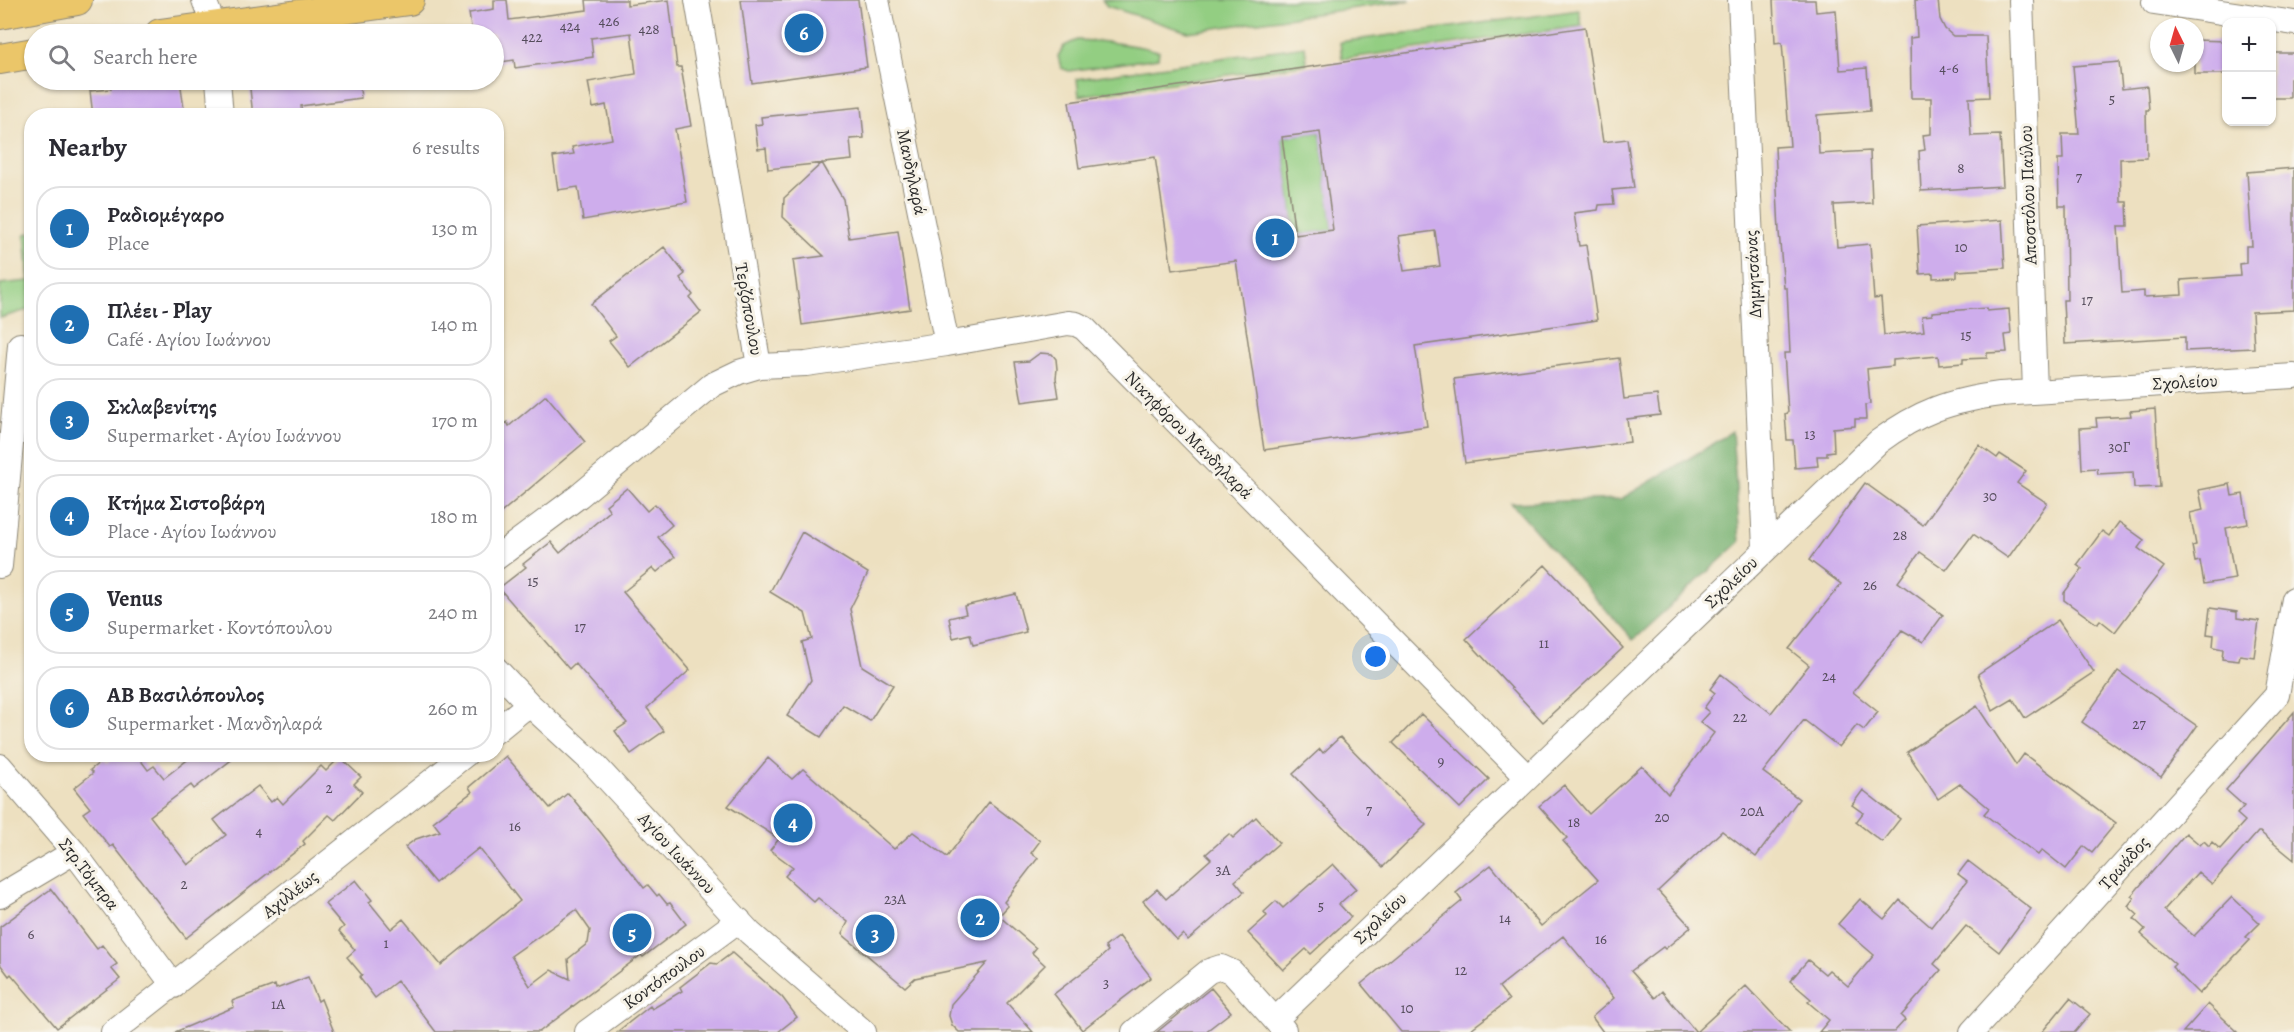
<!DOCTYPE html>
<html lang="en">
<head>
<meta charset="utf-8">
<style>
	:root { --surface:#fff; --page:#f7f7f7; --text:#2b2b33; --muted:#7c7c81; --line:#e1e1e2; --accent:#1f6fb2 }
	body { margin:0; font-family:Alegreya,serif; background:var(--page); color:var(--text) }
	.controls { position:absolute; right:18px; top:18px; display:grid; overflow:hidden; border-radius:12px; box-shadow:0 2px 4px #0004 }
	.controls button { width:54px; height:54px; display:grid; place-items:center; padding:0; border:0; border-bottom:2px solid var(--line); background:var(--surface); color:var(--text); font:30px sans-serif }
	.compass { position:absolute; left:2150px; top:18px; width:54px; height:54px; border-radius:50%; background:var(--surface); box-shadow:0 2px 4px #0004; rotate:355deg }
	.you { position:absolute; left:1376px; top:657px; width:21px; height:21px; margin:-15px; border:4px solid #fff; border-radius:50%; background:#1a73e8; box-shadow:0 0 0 9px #1a73e833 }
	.badge { display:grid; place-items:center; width:39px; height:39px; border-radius:50%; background:var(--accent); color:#fff; font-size:20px; font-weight:700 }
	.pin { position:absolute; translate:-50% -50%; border:3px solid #fff; box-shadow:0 2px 6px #0006 }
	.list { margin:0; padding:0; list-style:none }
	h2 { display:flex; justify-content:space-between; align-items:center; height:78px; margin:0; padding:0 24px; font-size:26px }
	h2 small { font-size:20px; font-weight:400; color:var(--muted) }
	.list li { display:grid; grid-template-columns:39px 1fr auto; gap:18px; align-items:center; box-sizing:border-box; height:84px; margin:0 12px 12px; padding:0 12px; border:2px solid var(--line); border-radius:24px }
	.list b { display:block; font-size:22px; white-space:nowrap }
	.list p { margin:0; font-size:20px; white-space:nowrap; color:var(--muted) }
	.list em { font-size:20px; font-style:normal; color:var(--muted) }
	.icon { flex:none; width:33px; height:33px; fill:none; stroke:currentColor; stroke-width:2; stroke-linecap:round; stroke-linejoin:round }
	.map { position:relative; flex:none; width:2294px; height:1032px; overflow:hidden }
	.search { position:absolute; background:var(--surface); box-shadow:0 2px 4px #0004; left:24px; top:24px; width:480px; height:66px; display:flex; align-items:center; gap:15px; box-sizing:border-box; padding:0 21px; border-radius:33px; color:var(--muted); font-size:22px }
	.panel { position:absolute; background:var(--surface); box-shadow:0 2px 4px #0004; left:24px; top:108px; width:480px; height:654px; border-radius:24px }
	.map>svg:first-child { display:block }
	.green { fill:#93ce82; stroke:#5f7c56; stroke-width:1.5 }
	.forest { fill:#76b170; stroke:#506e4e; stroke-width:1.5 }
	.building { fill:#ceadec; fill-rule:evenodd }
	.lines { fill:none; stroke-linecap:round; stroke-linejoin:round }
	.minor-casing { stroke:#8c8676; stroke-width:26 }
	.major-casing { stroke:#8c8676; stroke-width:32 }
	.minor { stroke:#fff; stroke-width:24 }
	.major { stroke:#ebc669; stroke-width:30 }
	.labels { text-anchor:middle; stroke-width:6; stroke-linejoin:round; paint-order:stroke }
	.number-label { font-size:15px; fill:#544c5b }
	.street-label { font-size:18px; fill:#2b2b2b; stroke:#f7f3e8 }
</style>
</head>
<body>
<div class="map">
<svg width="2294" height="1032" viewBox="0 0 2294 1032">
	<rect width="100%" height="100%" fill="#f7f3e8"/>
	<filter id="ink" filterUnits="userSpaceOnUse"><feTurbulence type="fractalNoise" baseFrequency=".0167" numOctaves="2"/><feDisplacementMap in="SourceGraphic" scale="12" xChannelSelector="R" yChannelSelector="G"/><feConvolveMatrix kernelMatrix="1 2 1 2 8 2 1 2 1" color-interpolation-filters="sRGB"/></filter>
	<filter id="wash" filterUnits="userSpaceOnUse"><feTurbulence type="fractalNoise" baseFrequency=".008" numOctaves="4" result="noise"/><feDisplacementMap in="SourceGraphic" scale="24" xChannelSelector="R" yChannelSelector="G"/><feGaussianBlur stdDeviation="1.35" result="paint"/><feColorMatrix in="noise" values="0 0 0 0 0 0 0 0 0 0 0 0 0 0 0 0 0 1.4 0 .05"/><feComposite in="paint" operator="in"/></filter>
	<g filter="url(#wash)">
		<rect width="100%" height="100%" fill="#ede0c0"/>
		<path class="green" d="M 1102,0 L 1411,0 L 1188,32 L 1107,6 Z
			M 1579,10 L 1582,26 L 1342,59 L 1340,42 Z
			M 1077,40 C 1105,41 1132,44 1159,51 L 1158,58 L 1069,71 L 1061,68 L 1058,56 L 1064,46 Z
			M 1305,46 L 1307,64 L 1079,96 L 1077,79 Z
			M 1320,132 L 1333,230 L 1295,235 L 1282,137 Z
			M 31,233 L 31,309 L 0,318 L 0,284 L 29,281 L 25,234 Z"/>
		<path class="forest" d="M 1732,431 L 1740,542 L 1633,640 L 1511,503 L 1621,499 L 1713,444 Z"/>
		<g id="blocks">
			<path class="building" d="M 494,0 L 507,0 L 509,20 L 587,10 L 586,0 L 627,0 L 627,5 L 669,0 L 677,67 L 681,67 L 691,126 L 675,129 L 687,202 L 583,220 L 578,187 L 558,190 L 553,157 L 574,154 L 572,147 L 612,139 L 606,105 L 593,108 L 588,82 L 636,74 L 631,33 L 591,38 L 593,57 L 515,68 L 514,60 L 494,63 L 494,34 L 472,34 L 469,13 L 494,9 Z
				M 741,0 L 858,0 L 867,67 L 752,83 Z
				M 1773,0 L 1815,0 L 1816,12 L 1836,10 L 1840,70 L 1867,68 L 1870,111 L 1817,115 L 1819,154 L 1870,151 L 1872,203 L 1834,205 L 1837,247 L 1870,244 L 1874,299 L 1881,298 L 1884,335 L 1924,331 L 1922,316 L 1932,315 L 1932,312 L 1987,308 L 1987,311 L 2009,309 L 2011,334 L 2005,335 L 2007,352 L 1987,353 L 1987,358 L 1963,359 L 1963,363 L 1939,365 L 1938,356 L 1893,360 L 1893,366 L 1867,369 L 1870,404 L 1865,405 L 1866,419 L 1855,419 L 1855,426 L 1833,428 L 1834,451 L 1827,452 L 1827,456 L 1817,456 L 1818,466 L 1795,468 L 1793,440 L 1787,440 L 1785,414 L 1788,413 L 1784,353 L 1790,353 L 1787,288 L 1784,288 L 1779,232 L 1775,147 L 1790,146 L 1782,42 L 1775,43 Z
				M 1915,0 L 1938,0 L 1940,19 L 1945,29 L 1953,36 L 1986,36 L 1989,97 L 1969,98 L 1971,136 L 2000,135 L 2003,186 L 1921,191 L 1919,151 L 1925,150 L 1923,135 L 1931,134 L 1931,98 L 1911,98 L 1910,38 L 1917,37 Z
				M 1585,27 L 1603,142 L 1627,139 L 1634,188 L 1612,190 L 1614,204 L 1599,205 L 1598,210 L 1574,213 L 1579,246 L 1586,245 L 1597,320 L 1415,346 L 1427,426 L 1264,450 L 1236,261 L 1172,270 L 1155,157 L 1079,168 L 1069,102 ZM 1320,132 L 1333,230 L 1295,235 L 1282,137 ZM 1435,231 L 1440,266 L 1404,271 L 1399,236 Z
				M 2195,40 L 2226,41 L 2226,74 L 2195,74 Z
				M 2271,53 L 2294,53 L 2294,79 L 2290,79 L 2290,98 L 2271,98 Z
				M 2119,62 L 2122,89 L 2147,86 L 2149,110 L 2146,110 L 2147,158 L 2120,159 L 2121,202 L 2127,202 L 2128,226 L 2118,226 L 2122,293 L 2144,291 L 2144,297 L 2182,295 L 2181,280 L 2240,276 L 2239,264 L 2246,263 L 2246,246 L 2252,246 L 2247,172 L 2294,168 L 2294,310 L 2252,312 L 2254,348 L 2185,351 L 2185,337 L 2065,344 L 2063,300 L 2067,300 L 2066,206 L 2059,206 L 2058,159 L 2063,159 L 2062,134 L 2079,134 L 2073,66 Z
				M 110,80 L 180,80 L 185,116 L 93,116 L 90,91 L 111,89 Z
				M 249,80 L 359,80 L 361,98 L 301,106 L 302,116 L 253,116 Z
				M 861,107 L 864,138 L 850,139 L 852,160 L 768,169 L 766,148 L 758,149 L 755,125 L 762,124 L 761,117 Z
				M 822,163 L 843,199 L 849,238 L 898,231 L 910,309 L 802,325 L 793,260 L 824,256 L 783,217 L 784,198 Z
				M 2002,220 L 2005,268 L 1957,271 L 1957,277 L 1933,278 L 1933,273 L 1920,274 L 1917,226 Z
				M 664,247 L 685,274 L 680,278 L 693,295 L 690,298 L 701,312 L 630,367 L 609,341 L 616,336 L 591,304 Z
				M 1040,353 L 1052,354 L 1056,359 L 1057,369 L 1056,378 L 1059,397 L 1022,402 L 1015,362 L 1029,361 Z
				M 1619,358 L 1624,399 L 1657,395 L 1660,415 L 1627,419 L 1630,442 L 1465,463 L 1454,379 Z
				M 546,395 L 585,442 L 496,517 L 496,431 L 507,422 L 509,426 Z
				M 2155,409 L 2160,487 L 2134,488 L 2133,472 L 2098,474 L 2097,468 L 2082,469 L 2080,428 L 2097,427 L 2096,418 L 2131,416 L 2130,411 Z
				M 1979,445 L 1997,458 L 2000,454 L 2026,471 L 2017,483 L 2047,503 L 2008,558 L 1973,534 L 1946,570 L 1920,552 L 1898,582 L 1943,615 L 1923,642 L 1902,630 L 1853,692 L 1878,712 L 1864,730 L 1857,725 L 1839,747 L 1804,720 L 1763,772 L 1799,799 L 1756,857 L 1722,831 L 1658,891 L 1691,927 L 1665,949 L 1663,947 L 1631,971 L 1655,998 L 1662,991 L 1696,1032 L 1746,986 L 1790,1032 L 1603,1032 L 1592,1017 L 1614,998 L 1563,936 L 1499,987 L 1509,1000 L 1467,1032 L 1401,1032 L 1361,984 L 1462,901 L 1456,893 L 1491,865 L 1541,926 L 1598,880 L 1563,841 L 1567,838 L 1539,806 L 1564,785 L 1589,814 L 1642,766 L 1668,794 L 1714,733 L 1700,722 L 1709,712 L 1704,708 L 1715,693 L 1710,689 L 1721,674 L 1771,713 L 1809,665 L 1789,649 L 1841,584 L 1809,560 L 1865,483 L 1923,525 Z
				M 2230,484 L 2232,496 L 2243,494 L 2248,524 L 2226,528 L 2235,579 L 2204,584 L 2200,561 L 2195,562 L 2192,546 L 2196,545 L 2190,513 L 2203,510 L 2199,490 Z
				M 627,488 L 647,511 L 655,504 L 672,525 L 658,537 L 675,557 L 657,572 L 653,568 L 623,592 L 690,670 L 647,708 L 664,731 L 631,754 L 615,731 L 627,723 L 575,663 L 569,669 L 499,588 L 526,567 L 523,564 L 551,542 L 560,553 L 610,511 L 606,505 Z
				M 2119,522 L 2144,540 L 2138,548 L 2164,567 L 2115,632 L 2100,620 L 2097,624 L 2064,600 L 2064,593 L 2082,569 L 2077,565 L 2102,531 L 2109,536 Z
				M 802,532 L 868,573 L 850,609 L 862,666 L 893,685 L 870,721 L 843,705 L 821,737 L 787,716 L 811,680 L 802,642 L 812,639 L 805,613 L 770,592 Z
				M 1545,565 L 1623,648 L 1543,722 L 1466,639 Z
				M 1016,594 L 1026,632 L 973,645 L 970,634 L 953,638 L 949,618 L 966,614 L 964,606 Z
				M 2210,608 L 2237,612 L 2237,618 L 2259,621 L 2254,657 L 2240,655 L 2239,661 L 2222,659 L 2223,649 L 2213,647 L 2214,635 L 2207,634 Z
				M 2058,620 L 2094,672 L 2025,718 L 2013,699 L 1993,711 L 1978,674 Z
				M 2118,671 L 2197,726 L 2161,777 L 2082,722 Z
				M 1977,706 L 2016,765 L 2024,754 L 2116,823 L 2092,852 L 2084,846 L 2066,869 L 2042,850 L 2038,855 L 1984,814 L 1989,808 L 1960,784 L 1938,799 L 1907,752 Z
				M 2294,712 L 2294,860 L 2260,832 L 2258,832 L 2212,884 L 2198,872 L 2164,910 L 2194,936 L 2232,897 L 2260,923 L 2246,937 L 2250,940 L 2199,994 L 2172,967 L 2175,964 L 2141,934 L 2145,929 L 2134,919 L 2138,915 L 2128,906 L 2134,898 L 2131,896 L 2186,833 L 2200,845 L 2204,841 L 2209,846 L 2212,842 L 2220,849 L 2245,821 L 2237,814 L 2244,806 L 2226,790 Z
				M 1421,714 L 1489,779 L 1460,808 L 1393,743 Z
				M 1340,737 L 1426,825 L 1383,867 L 1293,774 L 1320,749 L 1323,753 Z
				M 118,754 L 136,754 L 148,770 L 154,766 L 164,778 L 195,754 L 239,754 L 194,789 L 191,785 L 150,816 L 188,865 L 226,835 L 214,820 L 258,786 L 271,802 L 277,797 L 283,804 L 321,766 L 326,771 L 340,757 L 361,777 L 354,784 L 362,792 L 335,820 L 329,815 L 303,841 L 305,844 L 186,938 L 113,845 L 110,847 L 83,813 L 90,808 L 74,788 L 93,773 L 90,770 L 104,759 L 107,763 Z
				M 506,756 L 550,808 L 568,793 L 602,834 L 644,888 L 648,885 L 657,896 L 659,894 L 667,904 L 670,903 L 686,924 L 643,957 L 641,955 L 539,1032 L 436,1032 L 397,981 L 375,998 L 359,977 L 362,975 L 347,957 L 355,950 L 339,931 L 344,927 L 325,904 L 356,880 L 372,900 L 369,902 L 391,929 L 403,919 L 441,965 L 520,901 L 479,848 L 435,883 L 405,847 L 416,839 L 440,831 L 433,822 L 472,792 L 469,787 ZM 576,910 L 590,930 L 588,943 L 568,959 L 570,979 L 551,970 L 530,986 L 511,956 Z
				M 768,758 L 792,779 L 803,769 L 894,849 L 913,832 L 947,857 L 989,802 L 1040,841 L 1031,853 L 1038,858 L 1004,902 L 1008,906 L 999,916 L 1036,948 L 1032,953 L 1045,965 L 1007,1003 L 1033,1032 L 959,1032 L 952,1025 L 949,1016 L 951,1004 L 987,963 L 915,978 L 905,987 L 842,934 L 848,922 L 818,898 L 814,902 L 785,876 L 793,867 L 770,850 L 779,839 L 728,806 Z
				M 1863,790 L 1900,819 L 1882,842 L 1856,822 L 1863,813 L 1852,805 Z
				M 1256,817 L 1279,843 L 1235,881 L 1244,892 L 1188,940 L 1183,934 L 1177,940 L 1143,901 L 1157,889 L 1166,899 L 1211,859 L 1206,854 L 1229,834 L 1233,838 Z
				M 1968,861 L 2031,909 L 1999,952 L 1966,926 L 1934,964 L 1941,970 L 1901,1016 L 1905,1020 L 1894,1032 L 1819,1032 L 1829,1020 L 1808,1002 L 1811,999 L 1790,981 L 1808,960 L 1825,974 L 1829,970 L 1848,986 L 1874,955 L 1838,924 L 1860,899 L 1884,919 L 1900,900 L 1931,927 L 1967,881 L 1958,874 Z
				M 1333,864 L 1356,889 L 1339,904 L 1351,917 L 1311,954 L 1306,949 L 1283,970 L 1248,933 L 1267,916 L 1264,912 L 1276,901 L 1283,908 Z
				M 51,889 L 97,949 L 102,945 L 117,964 L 111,968 L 120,979 L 57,1028 L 11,974 L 9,976 L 0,964 L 0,927 Z
				M 1119,936 L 1151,977 L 1082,1030 L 1054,994 L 1096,962 L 1108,951 L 1105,947 Z
				M 732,953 L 782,997 L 797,1017 L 778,1032 L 617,1032 L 650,1006 L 652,1009 L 682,991 L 680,987 L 711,963 L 717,964 Z
				M 308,977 L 318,1001 L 321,999 L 334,1032 L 175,1032 L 234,1007 L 232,1001 L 275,985 L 276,989 Z
				M 1211,988 L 1231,1012 L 1205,1032 L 1157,1032 Z
				M 2070,998 L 2090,1014 L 2075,1032 L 2042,1032 Z
				M 2208,1004 L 2238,1032 L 2183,1032 Z"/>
		</g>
	</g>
	<g filter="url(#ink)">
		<use href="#blocks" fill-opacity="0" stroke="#8c8676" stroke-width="1.5"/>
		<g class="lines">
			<defs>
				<path id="minor" d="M 204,0 L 214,27 L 215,34
					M 697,0 L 759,366
					M 877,0 L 947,344
					M 1740,0 L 1765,548
					M 2021,0 L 2035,391
					M 2154,2 L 2294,23
					M 218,80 L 221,116
					M 496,558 L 579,496 L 712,385 L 739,372 L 759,366 L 806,364 L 947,344 L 1068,323 L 1076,324 L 1084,328 L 1527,777
					M 0,566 L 20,345
					M 496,669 L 529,704 L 592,762 L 750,933 L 864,1032
					M 2277,695 L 2294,599
					M 496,731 L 529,704
					M 0,766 L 74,852 L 174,986
					M 0,896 L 74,852
					M 1276,1019 L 1878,442 C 1920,411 1949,401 2000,394 L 2294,376
					M 113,1032 L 466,754
					M 587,1032 L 739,920
					M 1134,1032 L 1209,971 L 1221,967 L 1232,972 L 1284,1030
					M 1972,1032 L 2277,695"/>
				<path id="major" d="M 0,14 L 77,0
					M 160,34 L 409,0
					M 0,59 L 34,53"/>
			</defs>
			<use href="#minor" class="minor-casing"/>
			<use href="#major" class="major-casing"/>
			<use href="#minor" class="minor"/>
			<use href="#major" class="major"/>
		</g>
	</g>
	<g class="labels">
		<g class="number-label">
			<text x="609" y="26">426</text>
			<text x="570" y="31">424</text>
			<text x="649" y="34">428</text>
			<text x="532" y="42">422</text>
			<text x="1949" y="73">4-6</text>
			<text x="2112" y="104">5</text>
			<text x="1961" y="173">8</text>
			<text x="2079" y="182">7</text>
			<text x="1961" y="252">10</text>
			<text x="2087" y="305">17</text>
			<text x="1966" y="340">15</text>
			<text x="1810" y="439">13</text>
			<text x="2119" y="452">30Γ</text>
			<text x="1990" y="501">30</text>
			<text x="1900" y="540">28</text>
			<text x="533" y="586">15</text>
			<text x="1870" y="590">26</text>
			<text x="580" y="632">17</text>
			<text x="1544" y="648">11</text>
			<text x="1829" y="681">24</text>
			<text x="1740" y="722">22</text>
			<text x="2139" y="729">27</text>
			<text x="1441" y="766">9</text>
			<text x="329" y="793">2</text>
			<text x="1369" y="815">7</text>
			<text x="1752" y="816">20Α</text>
			<text x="1662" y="822">20</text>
			<text x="1574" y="827">18</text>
			<text x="515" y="831">16</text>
			<text x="259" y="836">4</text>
			<text x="1223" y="875">3Α</text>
			<text x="184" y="889">2</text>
			<text x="895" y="904">23Α</text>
			<text x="1321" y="911">5</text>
			<text x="1505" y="923">14</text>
			<text x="31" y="939">6</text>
			<text x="1601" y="944">16</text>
			<text x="386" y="948">1</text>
			<text x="1461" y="975">12</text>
			<text x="1106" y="988">3</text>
			<text x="278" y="1009">1Α</text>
			<text x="1407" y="1013">10</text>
		</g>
		<g class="street-label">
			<text transform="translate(912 172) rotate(78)" y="6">Μανδηλαρά</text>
			<text transform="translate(2028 195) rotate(-92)" y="6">Αποστόλου Παύλου</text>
			<text transform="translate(1753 274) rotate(-93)" y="6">Δημητσάνας</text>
			<text transform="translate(749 309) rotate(80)" y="6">Τερζόπουλου</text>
			<text transform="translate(2185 382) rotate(-3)" y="6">Σχολείου</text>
			<text transform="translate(1189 435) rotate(45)" y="6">Νικηφόρου Μανδηλαρά</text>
			<text transform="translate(1731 582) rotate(-44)" y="6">Σχολείου</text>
			<text transform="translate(677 853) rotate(47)" y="6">Αγίου Ιωάννου</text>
			<text transform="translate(2124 863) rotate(-48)" y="6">Τρωάδος</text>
			<text transform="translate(89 874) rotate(52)" y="6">Στρ.Τόμπρα</text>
			<text transform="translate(290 894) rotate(-38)" y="6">Αχιλλέως</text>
			<text transform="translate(1380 918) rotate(-44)" y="6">Σχολείου</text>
			<text transform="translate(664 977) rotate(-36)" y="6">Κοντόπουλου</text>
		</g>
	</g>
</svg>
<div class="controls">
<button>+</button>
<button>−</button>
</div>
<svg class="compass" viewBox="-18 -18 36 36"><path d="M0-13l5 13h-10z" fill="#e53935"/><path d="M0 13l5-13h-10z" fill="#7c7c81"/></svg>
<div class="you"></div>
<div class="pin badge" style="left:1275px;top:238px">1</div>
<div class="pin badge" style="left:980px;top:918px">2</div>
<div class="pin badge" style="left:875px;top:934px">3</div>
<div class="pin badge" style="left:793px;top:823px">4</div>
<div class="pin badge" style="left:632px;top:933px">5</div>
<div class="pin badge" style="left:804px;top:33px">6</div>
<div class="search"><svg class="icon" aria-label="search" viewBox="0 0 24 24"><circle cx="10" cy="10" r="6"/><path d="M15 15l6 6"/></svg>Search here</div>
<section class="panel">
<h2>Nearby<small>6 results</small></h2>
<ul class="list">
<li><span class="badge">1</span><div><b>Ραδιομέγαρο</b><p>Place</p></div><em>130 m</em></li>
<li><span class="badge">2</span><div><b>Πλέει - Play</b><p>Café · Αγίου Ιωάννου</p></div><em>140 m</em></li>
<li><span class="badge">3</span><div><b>Σκλαβενίτης</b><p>Supermarket · Αγίου Ιωάννου</p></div><em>170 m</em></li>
<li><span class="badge">4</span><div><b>Κτήμα Σιστοβάρη</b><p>Place · Αγίου Ιωάννου</p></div><em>180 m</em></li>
<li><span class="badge">5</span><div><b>Venus</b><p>Supermarket · Κοντόπουλου</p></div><em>240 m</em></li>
<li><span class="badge">6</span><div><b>ΑΒ Βασιλόπουλος</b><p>Supermarket · Μανδηλαρά</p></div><em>260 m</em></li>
</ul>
</section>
</div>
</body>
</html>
